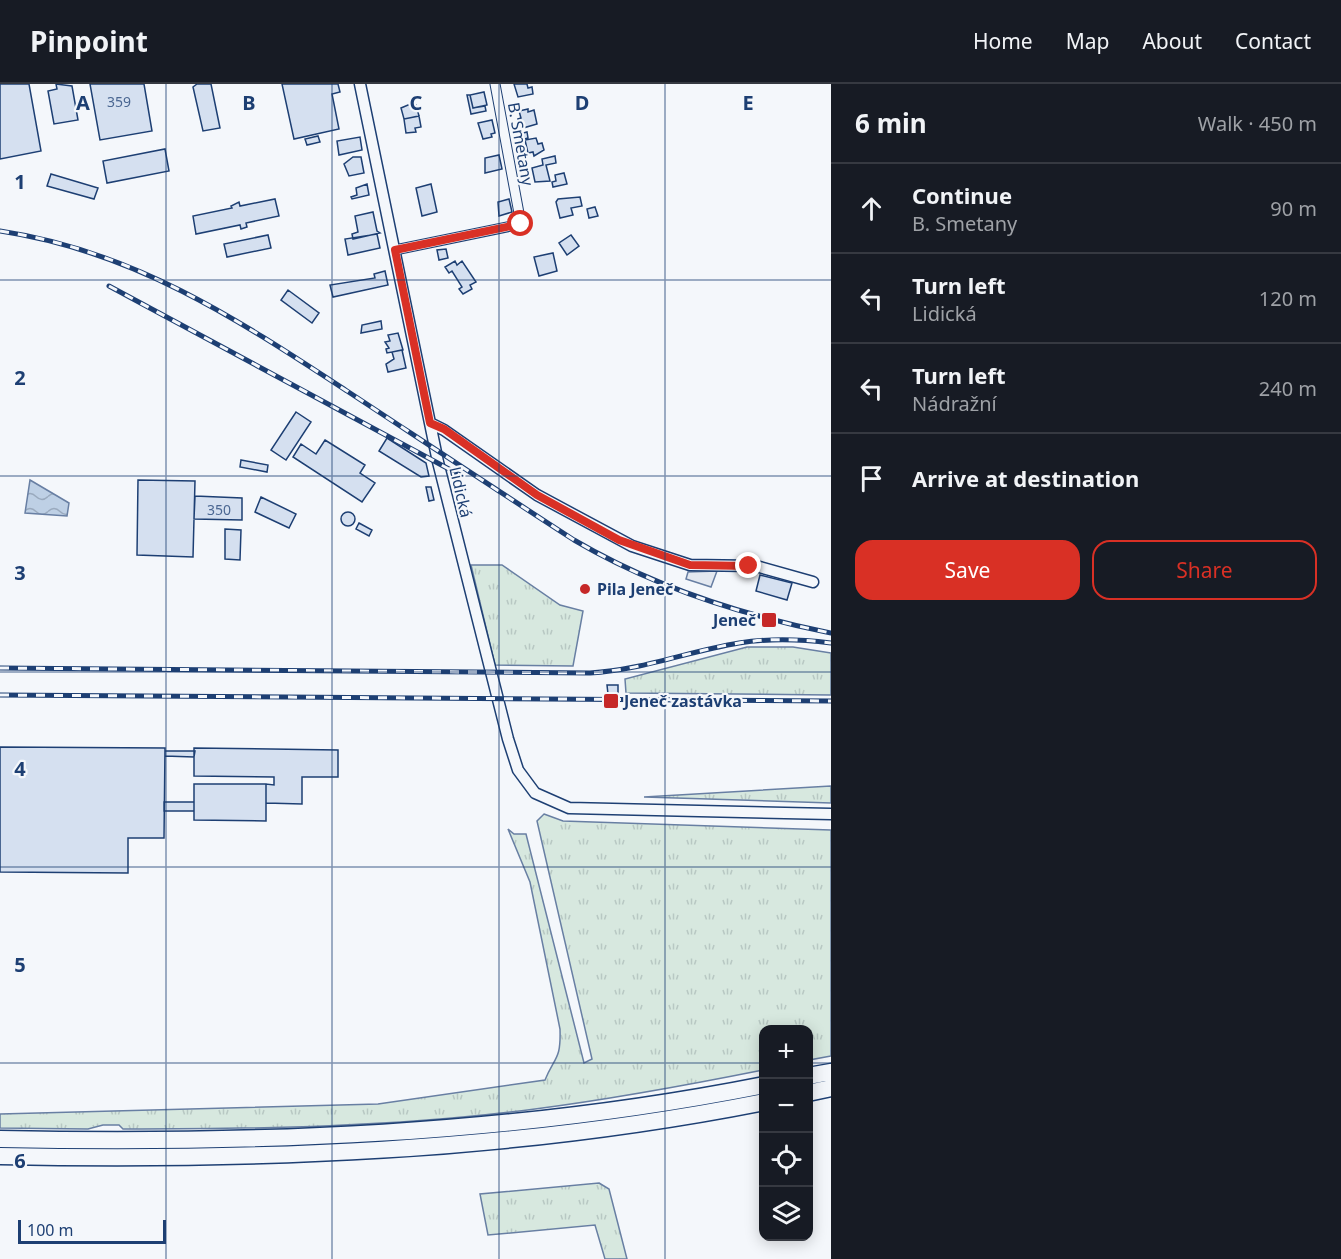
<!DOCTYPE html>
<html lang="en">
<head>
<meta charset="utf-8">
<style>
	:root { --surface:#171b24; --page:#242831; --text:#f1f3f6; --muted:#9ea1a6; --line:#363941; --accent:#d93025 }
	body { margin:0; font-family:"Noto Sans",sans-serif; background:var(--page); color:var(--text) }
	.controls { position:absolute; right:18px; bottom:18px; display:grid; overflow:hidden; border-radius:12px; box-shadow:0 3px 15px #0003 }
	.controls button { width:54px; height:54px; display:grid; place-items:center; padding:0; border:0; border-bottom:2px solid var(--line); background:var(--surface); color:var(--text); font:30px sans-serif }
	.scale { position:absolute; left:18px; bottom:15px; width:148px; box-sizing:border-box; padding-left:6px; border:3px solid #1d3f73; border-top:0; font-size:16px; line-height:21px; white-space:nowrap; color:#1d3f73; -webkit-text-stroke:4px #f4f7fb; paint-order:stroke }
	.stop { position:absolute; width:18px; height:18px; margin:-14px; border:4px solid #d93025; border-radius:50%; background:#fff }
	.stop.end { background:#d93025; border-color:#fff; box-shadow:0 2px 6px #0008 }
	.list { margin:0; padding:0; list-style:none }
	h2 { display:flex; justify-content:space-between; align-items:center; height:78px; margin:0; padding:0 24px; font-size:26px }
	h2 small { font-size:20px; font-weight:400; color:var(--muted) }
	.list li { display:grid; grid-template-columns:39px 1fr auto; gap:18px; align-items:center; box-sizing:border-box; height:90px; padding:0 24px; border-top:2px solid var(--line) }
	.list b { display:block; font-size:22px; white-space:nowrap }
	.list p { margin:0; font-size:20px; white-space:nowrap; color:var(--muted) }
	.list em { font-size:20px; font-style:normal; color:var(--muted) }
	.actions { display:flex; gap:12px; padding:18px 24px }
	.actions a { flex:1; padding:14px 0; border:2px solid var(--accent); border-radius:18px; text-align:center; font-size:21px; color:var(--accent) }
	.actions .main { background:var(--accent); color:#fff }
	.icon { flex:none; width:33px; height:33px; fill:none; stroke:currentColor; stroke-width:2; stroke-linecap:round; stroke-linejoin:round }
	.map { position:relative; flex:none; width:831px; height:1175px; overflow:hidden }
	header { display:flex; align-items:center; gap:36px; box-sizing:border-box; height:84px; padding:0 30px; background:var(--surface); border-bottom:2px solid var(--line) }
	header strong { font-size:28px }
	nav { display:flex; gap:33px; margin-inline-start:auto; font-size:21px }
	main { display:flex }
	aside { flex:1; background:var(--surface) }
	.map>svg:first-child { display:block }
	.grass { fill:url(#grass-tufts); stroke:#687fa3; stroke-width:1.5 }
	.parking { fill:#e3e8f0; stroke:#687fa3; stroke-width:1.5 }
	.water { fill:url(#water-waves); stroke:#687fa3; stroke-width:1.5 }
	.building { fill:#d5e0f0; stroke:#1d3f73; stroke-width:1.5 }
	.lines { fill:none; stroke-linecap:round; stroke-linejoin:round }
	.minor-casing { stroke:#1d3f73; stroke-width:11 }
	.tertiary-casing { stroke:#1d3f73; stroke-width:13 }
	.motorway-casing { stroke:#1d3f73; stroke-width:19 }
	.minor { stroke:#f4f7fb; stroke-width:9 }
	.tertiary { stroke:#f4f7fb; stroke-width:10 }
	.motorway { stroke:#f4f7fb; stroke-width:16 }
	.rail-casing { stroke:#1d3f73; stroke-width:5 }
	.rail { stroke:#f4f7fb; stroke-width:3; stroke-dasharray:9; stroke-linecap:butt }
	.route { stroke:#d93025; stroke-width:8 }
	.grid { fill:none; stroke:#1d3f73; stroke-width:1.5; stroke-opacity:0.55 }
	.poi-dot { fill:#c62828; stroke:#f4f7fb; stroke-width:2 }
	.labels { text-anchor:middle; stroke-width:4.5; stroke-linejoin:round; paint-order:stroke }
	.number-label { font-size:14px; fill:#4b6792 }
	.street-label { font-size:16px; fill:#1d3f73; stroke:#f4f7fb }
	.poi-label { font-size:16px; font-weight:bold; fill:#1d3f73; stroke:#f4f7fb; text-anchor:start }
	.grid-label { font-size:20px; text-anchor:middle; font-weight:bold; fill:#1d3f73; stroke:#f4f7fb; stroke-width:4.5; stroke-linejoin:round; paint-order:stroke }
</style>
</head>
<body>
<header>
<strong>Pinpoint</strong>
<nav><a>Home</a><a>Map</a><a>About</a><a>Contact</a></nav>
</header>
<main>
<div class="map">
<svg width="831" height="1175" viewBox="0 0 831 1175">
	<defs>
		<pattern id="grass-tufts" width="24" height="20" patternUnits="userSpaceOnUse" patternTransform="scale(1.5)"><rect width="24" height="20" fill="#d7e8df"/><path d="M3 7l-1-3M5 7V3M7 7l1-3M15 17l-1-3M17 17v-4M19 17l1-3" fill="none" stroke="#b8c8c3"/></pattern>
		<pattern id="water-waves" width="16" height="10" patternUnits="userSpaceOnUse" patternTransform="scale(1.5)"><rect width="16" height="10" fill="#bed0e5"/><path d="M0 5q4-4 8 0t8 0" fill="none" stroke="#9aaabe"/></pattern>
	</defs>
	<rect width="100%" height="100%" fill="#f4f7fb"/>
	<path class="grass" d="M 471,481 L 502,481 L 560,521 L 583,527 L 573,582 L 495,581 Z
		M 747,563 L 793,563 L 831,569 L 831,611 L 626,609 L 625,595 Z
		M 831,702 L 831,719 L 644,713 Z
		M 544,730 L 563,737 L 831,746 L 831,972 L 809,976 L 808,946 L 764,946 L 763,986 C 688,1001 612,1015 535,1025 C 399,1043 260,1045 123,1045 L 119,1041 L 103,1041 L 88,1045 L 0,1044 L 0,1030 L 378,1020 L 545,996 C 555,972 561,976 560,945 L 530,798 L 508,745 L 514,750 L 526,750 L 584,979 L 592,975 L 537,737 Z
		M 599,1099 L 609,1105 L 627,1175 L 605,1175 L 595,1141 L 488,1151 L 480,1110 Z"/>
	<path class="parking" d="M 717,487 L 711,503 L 686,495 L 688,488 Z"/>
	<path class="water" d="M 30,396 L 69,419 L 67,432 L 25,429 Z"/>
	<path class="building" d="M 0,0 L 29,0 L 41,67 L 0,75 Z
		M 56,0 L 72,2 L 78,36 L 54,40 L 48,7 L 57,5 Z
		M 90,0 L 144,0 L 152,47 L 100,56 Z
		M 197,0 L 211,0 L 220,44 L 203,47 L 193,3 Z
		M 282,0 L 338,0 L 340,8 L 332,10 L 339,45 L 294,55 Z
		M 514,0 L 527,0 L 528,4 L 532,3 L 533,10 L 518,13 Z
		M 484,8 L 487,21 L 473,24 L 470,11 Z
		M 467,11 L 470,11 L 473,24 L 485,22 L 486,27 L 471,30 Z
		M 408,21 L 416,21 L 419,32 L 404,35 L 401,24 Z
		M 528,25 L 528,28 L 534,26 L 537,40 L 523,44 L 518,35 L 521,34 L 519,27 Z
		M 419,32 L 421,43 L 415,44 L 416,48 L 406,49 L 404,35 Z
		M 492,36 L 495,49 L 491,50 L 492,53 L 483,55 L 478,39 Z
		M 527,48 L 528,54 L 518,57 L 516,51 Z
		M 318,52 L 320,58 L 307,61 L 305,55 Z
		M 360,53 L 362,66 L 339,71 L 337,57 Z
		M 536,54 L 538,60 L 542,59 L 544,66 L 534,72 L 533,68 L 528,69 L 525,56 Z
		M 165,65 L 169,87 L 107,99 L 103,77 Z
		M 499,71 L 502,85 L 485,89 L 485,74 Z
		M 555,72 L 556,79 L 546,81 L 550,97 L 535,98 L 532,84 L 543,81 L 542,75 Z
		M 353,73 L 361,73 L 364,89 L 349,92 L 344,80 Z
		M 564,89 L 567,100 L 553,103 L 552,98 L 556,97 L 555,91 Z
		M 51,90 L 98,104 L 94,115 L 47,102 Z
		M 367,100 L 369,111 L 352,115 L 351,113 L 357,111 L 356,104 Z
		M 431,100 L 437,128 L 422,132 L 416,104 Z
		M 580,113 L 582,122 L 571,124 L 573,131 L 560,134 L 556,118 L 558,115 Z
		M 275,115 L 279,132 L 246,139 L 247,143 L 241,145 L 240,141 L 196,150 L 193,132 L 232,124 L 231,122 L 239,118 L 240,122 Z
		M 509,115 L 512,128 L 499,132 L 498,118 Z
		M 595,123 L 598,132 L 589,134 L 587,125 Z
		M 373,128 L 377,147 L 380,149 L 353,155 L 352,150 L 358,148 L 355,132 Z
		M 377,150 L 380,164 L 348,171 L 345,155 Z
		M 268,151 L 271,164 L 227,173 L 224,160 Z
		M 571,151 L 579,162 L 567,171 L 559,159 Z
		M 446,165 L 448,174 L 439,176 L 437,166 Z
		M 553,169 L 557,187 L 539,192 L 534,173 Z
		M 455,177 L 457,181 L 462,177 L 476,198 L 470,201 L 472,205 L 463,210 L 459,205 L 462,203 L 452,187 L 449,189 L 445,183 Z
		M 385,187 L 388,201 L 333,213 L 330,201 L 375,194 L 374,190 Z
		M 288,206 L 319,229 L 312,239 L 281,216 Z
		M 381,237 L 382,245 L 361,249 L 362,241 Z
		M 398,249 L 403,266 L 387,269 L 386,265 L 389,264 L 385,258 L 390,257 L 388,251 Z
		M 402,266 L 406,284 L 388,288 L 386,280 L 394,275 L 392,268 Z
		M 296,328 L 311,338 L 286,376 L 271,366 Z
		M 387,354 L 426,379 L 429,392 L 421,393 L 379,367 Z
		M 325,356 L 365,381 L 360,389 L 375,399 L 362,418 L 293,373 L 301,360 L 316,370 Z
		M 241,376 L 268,381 L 267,388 L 240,383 Z
		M 138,396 L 195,397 L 193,473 L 137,471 Z
		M 426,403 L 431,403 L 434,416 L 429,417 Z
		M 195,412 L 242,414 L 242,436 L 194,435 Z
		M 261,413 L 296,430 L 289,444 L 255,428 Z
		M341 435a7 7 0 1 1 14 0a7 7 0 1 1-14 0Z
		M 359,439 L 372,446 L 369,452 L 356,445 Z
		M 225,445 L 241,446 L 240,476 L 225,475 Z
		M 760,491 L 792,499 L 787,516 L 756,507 Z
		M 607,601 L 618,601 L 618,610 L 608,610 Z
		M 0,663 L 165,664 L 164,754 L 128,754 L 128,789 L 0,788 Z
		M 194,664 L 338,666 L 338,693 L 302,693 L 302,720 L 266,719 L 266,700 L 274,701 L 274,693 L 194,692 Z
		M 165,667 L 195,667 L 194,673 L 165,672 Z
		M 194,700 L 266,700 L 266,737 L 194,736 Z
		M 164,718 L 194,718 L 194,727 L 164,727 Z"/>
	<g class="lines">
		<defs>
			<path id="minor" d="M 395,166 L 521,140 L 495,0"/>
			<path id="tertiary" d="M 360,0 L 438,378 L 508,655 L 518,686 L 535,709 L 569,724 L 831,730
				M 430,339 L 444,346 L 537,411 L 632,462 L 690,481 L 756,482 L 813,498"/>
			<path id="motorway" d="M 808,992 L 831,988
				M 808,1009 L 831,1004
				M 0,1055 C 256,1060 512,1051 764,1001
				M 0,1072 C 256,1077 511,1068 764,1018"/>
		</defs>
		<use href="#minor" class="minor-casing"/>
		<use href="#tertiary" class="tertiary-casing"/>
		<use href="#motorway" class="motorway-casing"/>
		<use href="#minor" class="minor"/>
		<use href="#tertiary" class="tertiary"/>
		<use href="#motorway" class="motorway"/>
		<defs>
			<path id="rail" d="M 0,147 C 134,167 237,235 347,307 C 423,357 498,407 574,456 C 654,503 741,531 831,549
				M 109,202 L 460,391
				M 0,584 L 590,589 C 642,586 689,567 739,559 C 770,554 800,555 831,559
				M 0,611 L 831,617"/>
		</defs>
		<use href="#rail" class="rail-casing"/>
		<use href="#rail" class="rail"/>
	</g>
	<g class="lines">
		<path class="route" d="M 521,140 L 395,166 L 430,339 L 444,345 L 537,411 L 619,456 L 690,481 L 749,482"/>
	</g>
	<path class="grid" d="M 166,0 L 166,1175M 332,0 L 332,1175M 499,0 L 499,1175M 665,0 L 665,1175M 0,196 L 831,196M 0,392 L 831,392M 0,588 L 831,588M 0,783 L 831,783M 0,979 L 764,979M 808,979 L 831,979"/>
	<g class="poi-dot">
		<circle cx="585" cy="505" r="6"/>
		<rect x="761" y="528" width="16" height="16" rx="3"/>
		<rect x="603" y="609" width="16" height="16" rx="3"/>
	</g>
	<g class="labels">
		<g class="number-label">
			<text x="119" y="23">359</text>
			<text x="219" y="431">350</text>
		</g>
		<g class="street-label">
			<text transform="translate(521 60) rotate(80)" y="6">B. Smetany</text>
			<text transform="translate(461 408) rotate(77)" y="6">Lidická</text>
		</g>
		<g class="poi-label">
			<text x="597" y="511">Pila Jeneč</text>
			<text x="756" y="542" text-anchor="end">Jeneč</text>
			<text x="624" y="623">Jeneč zastávka</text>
		</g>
	</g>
	<g class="grid-label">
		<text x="83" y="26">A</text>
		<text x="249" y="26">B</text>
		<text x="416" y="26">C</text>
		<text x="582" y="26">D</text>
		<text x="748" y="26">E</text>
		<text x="20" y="105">1</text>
		<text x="20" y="301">2</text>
		<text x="20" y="496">3</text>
		<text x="20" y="692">4</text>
		<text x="20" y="888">5</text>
		<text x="20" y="1084">6</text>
	</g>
</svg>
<div class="controls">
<button>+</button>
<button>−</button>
<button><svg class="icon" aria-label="locate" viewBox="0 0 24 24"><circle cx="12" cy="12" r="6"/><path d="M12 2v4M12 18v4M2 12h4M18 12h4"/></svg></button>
<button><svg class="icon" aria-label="layers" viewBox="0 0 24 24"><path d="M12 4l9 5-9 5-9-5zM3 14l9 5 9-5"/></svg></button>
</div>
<div class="scale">100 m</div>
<div class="stop" style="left:521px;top:140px"></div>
<div class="stop end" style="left:749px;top:482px"></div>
</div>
<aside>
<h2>6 min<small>Walk · 450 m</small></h2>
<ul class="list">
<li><svg class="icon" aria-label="ahead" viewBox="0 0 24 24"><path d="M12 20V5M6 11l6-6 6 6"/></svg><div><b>Continue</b><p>B. Smetany</p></div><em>90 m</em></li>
<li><svg class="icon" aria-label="left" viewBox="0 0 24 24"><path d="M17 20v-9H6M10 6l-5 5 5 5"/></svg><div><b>Turn left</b><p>Lidická</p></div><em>120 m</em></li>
<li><svg class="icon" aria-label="left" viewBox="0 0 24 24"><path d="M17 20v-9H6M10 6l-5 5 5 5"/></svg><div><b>Turn left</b><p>Nádražní</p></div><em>240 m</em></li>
<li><svg class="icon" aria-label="arrive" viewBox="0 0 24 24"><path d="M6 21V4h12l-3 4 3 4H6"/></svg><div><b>Arrive at destination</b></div></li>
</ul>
<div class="actions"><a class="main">Save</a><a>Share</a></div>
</aside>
</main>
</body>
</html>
